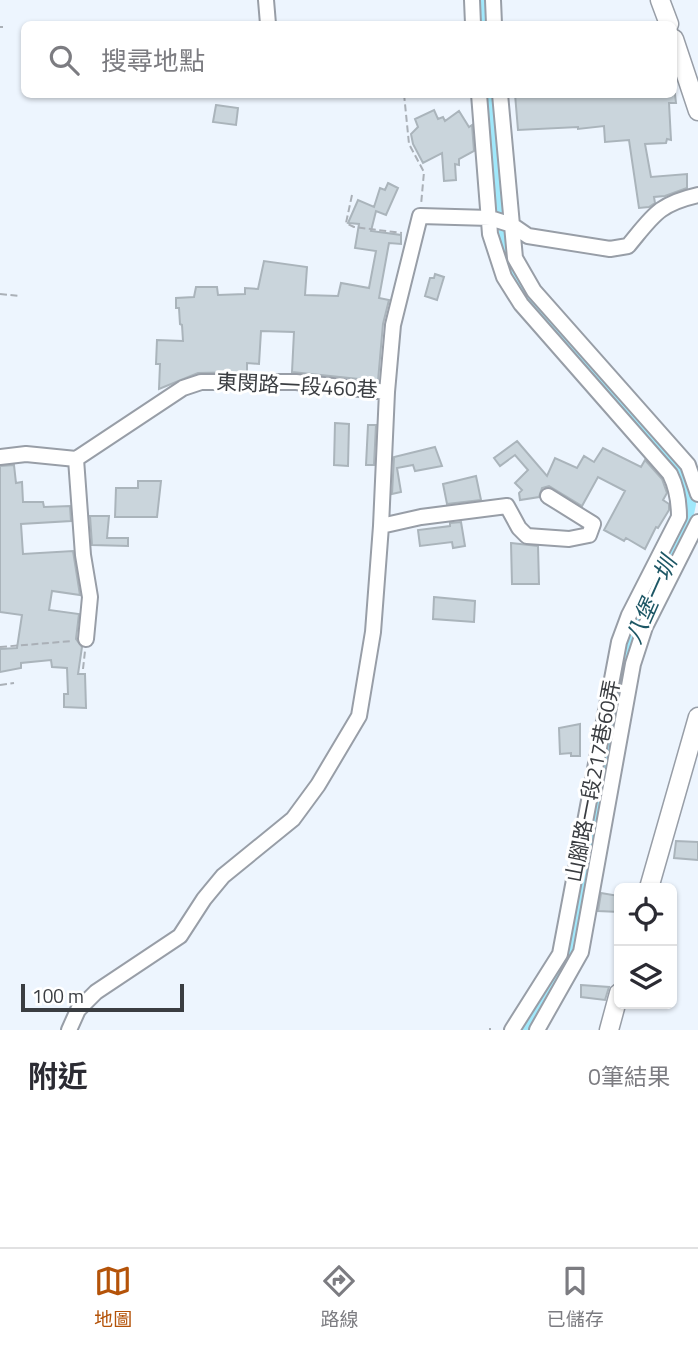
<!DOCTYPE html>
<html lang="zh-TW">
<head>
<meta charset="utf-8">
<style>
	:root { --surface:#fff; --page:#f7f7f7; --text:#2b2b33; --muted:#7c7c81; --line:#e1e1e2; --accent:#b45309 }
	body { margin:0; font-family:"Titillium Web","Noto Sans TC",sans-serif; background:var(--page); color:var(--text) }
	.controls { position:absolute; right:21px; bottom:21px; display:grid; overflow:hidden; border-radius:10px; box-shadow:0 2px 5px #0004 }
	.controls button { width:63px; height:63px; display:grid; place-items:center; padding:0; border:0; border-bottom:2px solid var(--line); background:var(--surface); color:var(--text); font:35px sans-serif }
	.scale { position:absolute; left:21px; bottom:18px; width:163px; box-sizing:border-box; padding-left:7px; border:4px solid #3a3d41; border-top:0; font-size:19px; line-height:24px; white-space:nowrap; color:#3a3d41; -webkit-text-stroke:5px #fff; paint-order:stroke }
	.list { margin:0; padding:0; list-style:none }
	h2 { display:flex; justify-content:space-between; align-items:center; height:91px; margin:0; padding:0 28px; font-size:30px }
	h2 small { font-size:23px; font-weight:400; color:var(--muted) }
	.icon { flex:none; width:38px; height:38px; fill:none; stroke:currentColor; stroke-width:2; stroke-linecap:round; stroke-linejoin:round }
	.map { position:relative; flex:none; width:698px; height:1030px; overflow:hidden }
	.search { position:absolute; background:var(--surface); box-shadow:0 2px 5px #0004; left:21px; right:21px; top:21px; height:77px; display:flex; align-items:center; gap:18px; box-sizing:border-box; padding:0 24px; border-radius:10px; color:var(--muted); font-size:26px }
	.sheet { height:217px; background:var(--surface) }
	nav { display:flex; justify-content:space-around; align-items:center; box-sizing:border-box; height:98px; border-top:2px solid var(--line); background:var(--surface); font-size:19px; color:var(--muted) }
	nav a { display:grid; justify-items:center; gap:4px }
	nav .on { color:var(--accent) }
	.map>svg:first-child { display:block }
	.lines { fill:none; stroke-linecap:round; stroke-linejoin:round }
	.canal { stroke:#a0e8fb; stroke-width:12 }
	.building { fill:#cad5dc; stroke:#aab4bb; stroke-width:2 }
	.minor-casing { stroke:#989ea7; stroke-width:18 }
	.major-casing { stroke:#989ea7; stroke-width:21 }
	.path { stroke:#aab0b7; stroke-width:2; stroke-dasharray:7 3.5; stroke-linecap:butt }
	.minor { stroke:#fff; stroke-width:14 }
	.major { stroke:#fff; stroke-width:18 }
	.labels { text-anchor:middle; stroke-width:6; stroke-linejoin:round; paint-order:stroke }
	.street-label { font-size:21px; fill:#3a3d41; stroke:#fff }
	.water-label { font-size:23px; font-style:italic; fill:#1d5765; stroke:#fff }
</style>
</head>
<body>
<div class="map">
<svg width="698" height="1030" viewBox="0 0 698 1030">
	<rect width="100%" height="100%" fill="#edf5fe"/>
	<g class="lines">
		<path class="canal" d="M 481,0 L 483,24
			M 490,94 L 508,259 L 529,304 L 670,457 L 685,481 L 690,504 L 686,523 L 639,617 L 629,642 L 569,952 L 523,1030"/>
	</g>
	<path class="building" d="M 515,94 L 675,94 L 676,103 L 669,103 L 671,140 L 667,139 L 666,143 L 645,144 L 651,177 L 687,174 L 687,188 L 665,196 L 654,197 L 655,203 L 649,207 L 639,208 L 629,140 L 605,142 L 604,126 L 578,129 L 578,127 L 518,130 Z
		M 216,105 L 238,108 L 236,125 L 213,122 Z
		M 434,110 L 438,119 L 443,117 L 445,121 L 459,111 L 469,127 L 472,125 L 474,151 L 459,159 L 459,165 L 455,164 L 456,180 L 444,181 L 442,153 L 423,163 L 413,144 L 411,134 L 418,127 L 415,119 Z
		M 388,183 L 398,188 L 386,215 L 376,211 L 371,231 L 401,235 L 401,244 L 389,243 L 379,298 L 389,300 L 383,324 L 378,381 L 292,372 L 294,332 L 261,331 L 259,364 L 247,363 L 247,372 L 198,373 L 159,389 L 160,364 L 156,364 L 157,340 L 183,341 L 182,325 L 180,324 L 179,308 L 176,308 L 176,298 L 194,297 L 196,287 L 217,287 L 218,295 L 245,294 L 245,288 L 258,289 L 264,261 L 307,267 L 305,295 L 338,296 L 341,283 L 369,288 L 376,251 L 355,248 L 359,224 L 348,223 L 358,200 L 374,207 L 380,188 L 385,190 Z
		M 435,274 L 444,277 L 437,300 L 425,296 L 430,278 L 434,278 Z
		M 335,423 L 349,424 L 348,466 L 334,465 Z
		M 368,425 L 376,425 L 374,465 L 366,465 Z
		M 517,441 L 547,476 L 555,458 L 577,468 L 584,456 L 594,462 L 603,448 L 641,467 L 645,460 L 662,479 L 667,493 L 663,500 L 669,504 L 669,510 L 658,528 L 656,527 L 645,549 L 626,538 L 624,541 L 604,530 L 625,491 L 598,477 L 582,506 L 549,486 L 542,488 L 539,497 L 520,500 L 519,493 L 522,490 L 515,483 L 528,470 L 515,455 L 500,466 L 494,458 Z
		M 435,447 L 442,466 L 415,471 L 413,465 L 397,468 L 401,492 L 392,494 L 394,457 Z
		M 14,465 L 16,483 L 22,482 L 23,502 L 43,502 L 44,507 L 70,506 L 71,521 L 21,524 L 23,554 L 73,551 L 80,595 L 52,591 L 49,610 L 79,614 L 76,639 L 82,647 L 78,674 L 85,674 L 86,708 L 64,707 L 64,694 L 68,694 L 67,668 L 52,667 L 51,660 L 21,663 L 21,668 L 0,672 L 0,649 L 17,648 L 22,615 L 0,612 L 0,466 Z
		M 476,476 L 481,500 L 447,504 L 443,484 Z
		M 138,481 L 161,481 L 157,517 L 115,517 L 116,488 L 138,488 Z
		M 90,516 L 109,516 L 107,538 L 128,538 L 128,546 L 92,545 Z
		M 461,522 L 465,546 L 453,548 L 452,542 L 420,546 L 418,530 L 450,526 L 450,523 Z
		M 511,543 L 538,546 L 539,584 L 512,584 Z
		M 434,597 L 475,601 L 474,622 L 433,619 Z
		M 580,724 L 580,756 L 571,756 L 571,753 L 560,754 L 559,728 Z
		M 676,841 L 698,842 L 698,860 L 674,858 Z
		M 601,893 L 619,896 L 619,912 L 598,911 Z
		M 581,985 L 609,987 L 605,1000 L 581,997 Z"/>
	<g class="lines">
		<defs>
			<path id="minor" d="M 266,0 L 268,24
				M 472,0 L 473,24
				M 493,0 L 494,24
				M 479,94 L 490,234 L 504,277 L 521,304 L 670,474 C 677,488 679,501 679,517 L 629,615 L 619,642 L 560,954 L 512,1030
				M 500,94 L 515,258 L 534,291 L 688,465 L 698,494
				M 0,457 L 26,454 L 76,459 L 183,388 L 201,382 L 296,382 L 387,392 L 393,325 L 420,216 L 490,218 L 512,225 L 528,236 L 610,249 L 628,246 C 653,216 658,204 698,195
				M 76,459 L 83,555 L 90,597 L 86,639
				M 381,526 L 421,517 L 507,506 L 519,528 L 527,536 L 569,539 L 589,535 L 593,524 L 548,496
				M 69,1030 L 78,1010 L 96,992 L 180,936 L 204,899 L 223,876 L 293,819 L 318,785 L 359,716 L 373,632 L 381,526 L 387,392
				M 537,1030 L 581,952 L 633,664 L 645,627 L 698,522"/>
			<path id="major" d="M 660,0 L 669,24
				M 674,39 L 698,111
				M 649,888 L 698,717
				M 609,1030 L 619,993"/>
		</defs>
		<use href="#minor" class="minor-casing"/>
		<use href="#major" class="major-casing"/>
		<path class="path" d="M 0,27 L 3,27
			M 404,94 L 409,144 L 424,172 L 421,205
			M 352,195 L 346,223 L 354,227 L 402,233
			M 0,294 L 19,296
			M 0,647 L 72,641
			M 83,669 L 85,651
			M 0,685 L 14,683
			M 490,1030 L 490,1028"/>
		<use href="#minor" class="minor"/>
		<use href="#major" class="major"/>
	</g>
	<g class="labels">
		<g class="street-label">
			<text transform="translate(297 386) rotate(3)" y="7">東閔路一段460巷</text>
			<text transform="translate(593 781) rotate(-79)" y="7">山腳路一段217巷60弄</text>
		</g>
		<g class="water-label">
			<text transform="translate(651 600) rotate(-66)" y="8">八堡一圳</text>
		</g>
	</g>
</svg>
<div class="controls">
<button><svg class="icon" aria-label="locate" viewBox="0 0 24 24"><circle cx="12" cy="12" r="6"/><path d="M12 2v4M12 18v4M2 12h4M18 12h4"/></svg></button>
<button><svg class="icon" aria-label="layers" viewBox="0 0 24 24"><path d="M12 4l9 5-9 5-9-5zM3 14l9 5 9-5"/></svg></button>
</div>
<div class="scale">100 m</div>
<div class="search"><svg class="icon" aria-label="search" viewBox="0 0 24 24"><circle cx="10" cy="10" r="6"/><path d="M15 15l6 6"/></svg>搜尋地點</div>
</div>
<section class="sheet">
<h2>附近<small>0筆結果</small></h2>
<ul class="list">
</ul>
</section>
<nav>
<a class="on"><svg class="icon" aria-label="map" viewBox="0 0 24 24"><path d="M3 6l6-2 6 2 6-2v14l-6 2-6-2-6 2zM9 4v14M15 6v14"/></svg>地圖</a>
<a><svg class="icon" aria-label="directions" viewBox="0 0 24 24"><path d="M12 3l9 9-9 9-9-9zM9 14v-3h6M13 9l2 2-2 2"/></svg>路線</a>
<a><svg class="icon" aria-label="saved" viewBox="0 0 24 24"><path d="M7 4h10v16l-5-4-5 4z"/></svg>已儲存</a>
</nav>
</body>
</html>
